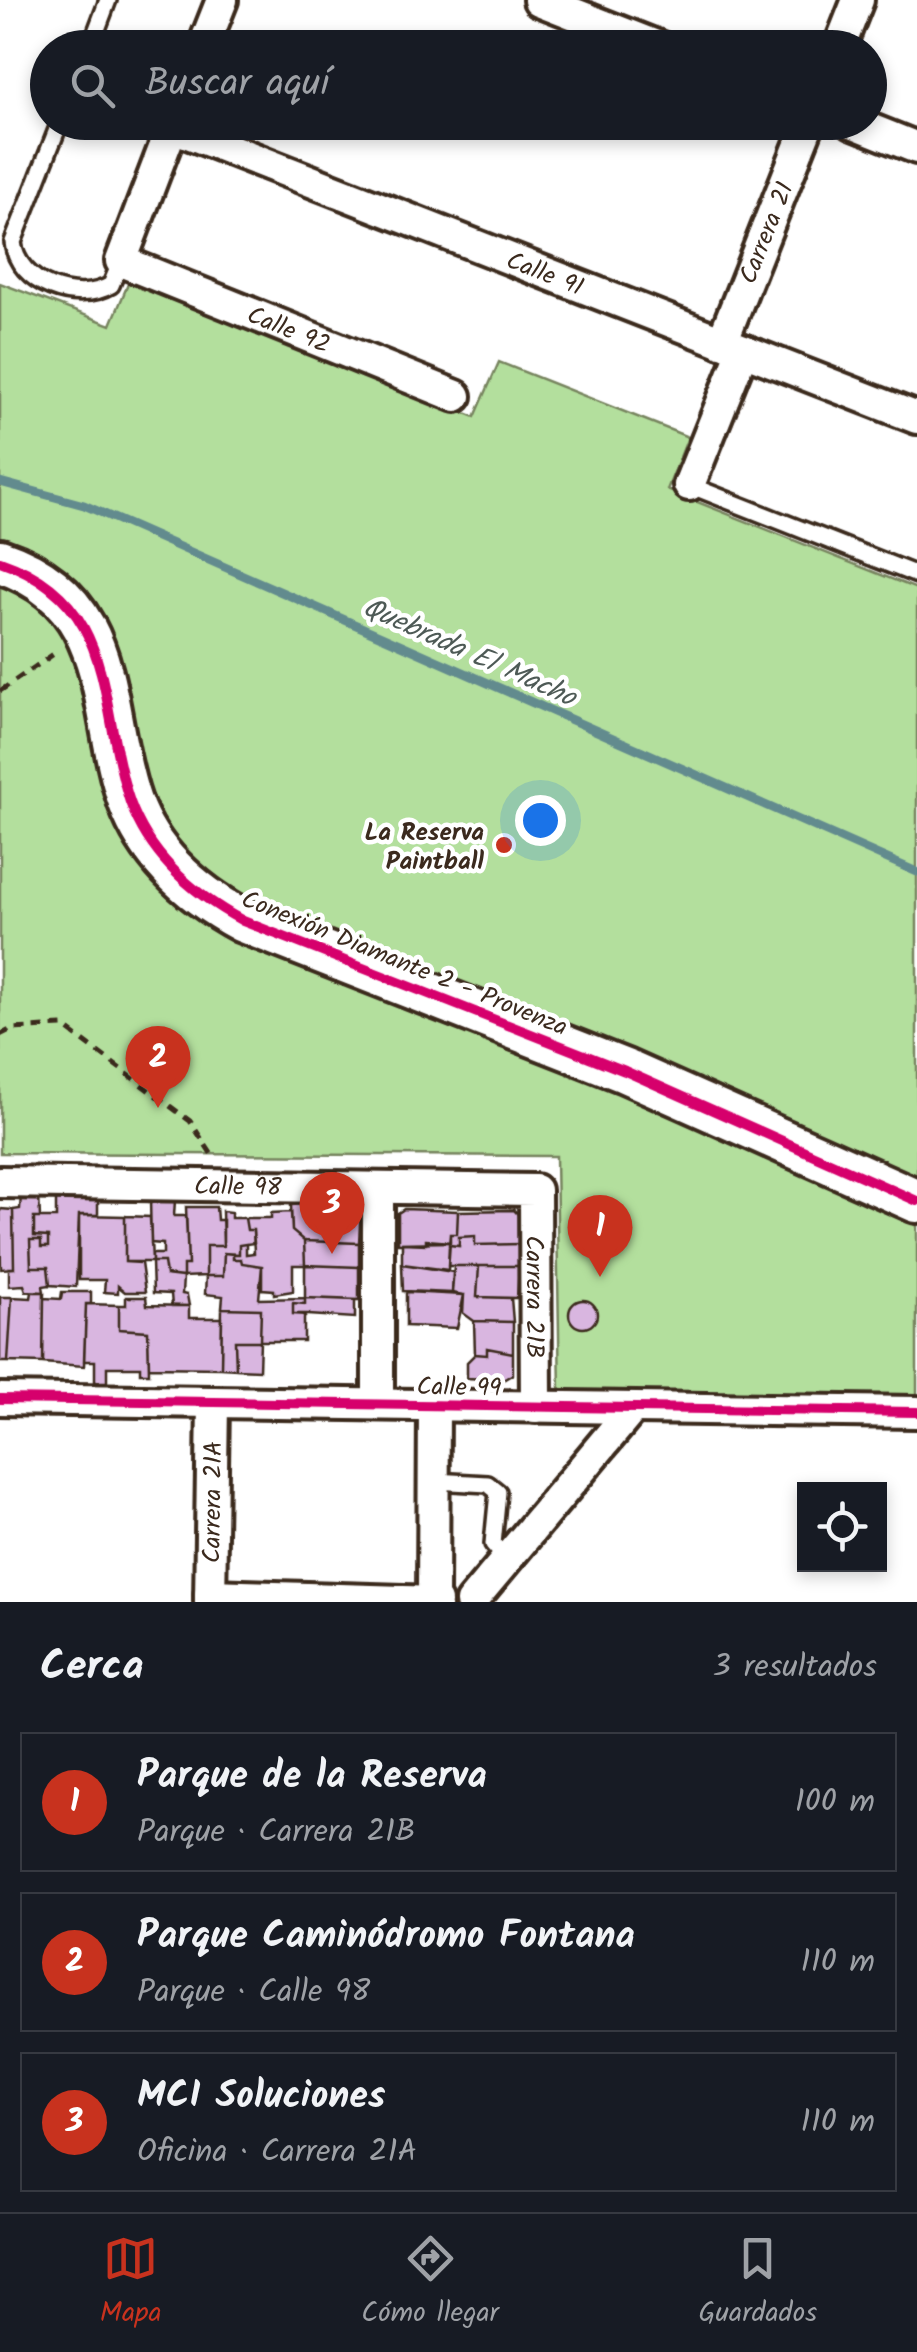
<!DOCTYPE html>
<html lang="es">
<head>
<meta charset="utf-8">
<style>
	:root { --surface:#171b24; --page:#20242c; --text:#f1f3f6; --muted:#9ea1a6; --line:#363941; --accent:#c8321e }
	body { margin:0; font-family:Kalam,sans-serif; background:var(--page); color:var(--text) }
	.controls { position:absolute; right:30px; bottom:30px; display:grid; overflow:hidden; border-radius:0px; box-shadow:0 5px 15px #0003 }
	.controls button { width:90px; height:90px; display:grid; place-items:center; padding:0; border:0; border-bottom:2px solid var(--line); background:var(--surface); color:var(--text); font:50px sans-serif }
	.you { position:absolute; left:540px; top:820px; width:35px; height:35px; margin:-25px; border:8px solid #fff; border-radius:50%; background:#1a73e8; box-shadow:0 0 0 15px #1a73e833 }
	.badge { display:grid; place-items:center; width:65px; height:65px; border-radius:50%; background:var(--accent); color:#fff; font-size:32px; font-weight:700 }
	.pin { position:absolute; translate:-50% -82px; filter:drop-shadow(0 2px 5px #0008) }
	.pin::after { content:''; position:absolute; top:52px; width:35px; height:30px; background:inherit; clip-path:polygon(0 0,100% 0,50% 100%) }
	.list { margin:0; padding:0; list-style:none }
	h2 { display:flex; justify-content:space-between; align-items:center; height:130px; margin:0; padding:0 40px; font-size:42px }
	h2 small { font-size:32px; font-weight:400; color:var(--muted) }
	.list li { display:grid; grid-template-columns:65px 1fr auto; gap:30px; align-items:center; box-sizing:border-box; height:140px; margin:0 20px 20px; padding:0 20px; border:2px solid var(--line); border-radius:0px }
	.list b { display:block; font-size:38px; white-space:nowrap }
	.list p { margin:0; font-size:32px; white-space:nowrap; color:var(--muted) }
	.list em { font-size:32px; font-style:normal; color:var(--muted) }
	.icon { flex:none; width:55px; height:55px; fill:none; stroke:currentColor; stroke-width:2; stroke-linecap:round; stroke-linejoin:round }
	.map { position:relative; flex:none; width:917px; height:1602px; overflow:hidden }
	.search { position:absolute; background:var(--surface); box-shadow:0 5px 15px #0003; left:30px; right:30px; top:30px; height:110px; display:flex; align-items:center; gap:25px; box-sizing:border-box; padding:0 35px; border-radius:55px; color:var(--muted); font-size:38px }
	.sheet { height:610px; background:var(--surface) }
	nav { display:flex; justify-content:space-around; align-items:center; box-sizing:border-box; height:140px; border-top:2px solid var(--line); background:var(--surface); font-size:28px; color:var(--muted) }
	nav a { display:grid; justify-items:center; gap:5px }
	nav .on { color:var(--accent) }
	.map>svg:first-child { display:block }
	.green { fill:#b3df9d; stroke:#77845e; stroke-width:2.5 }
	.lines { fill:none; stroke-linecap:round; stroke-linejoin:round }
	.stream { stroke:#628b8e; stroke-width:9 }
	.building { fill:#d9b6e0; stroke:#3b2a1e; stroke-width:2.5 }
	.lane-casing { stroke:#3b2a1e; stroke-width:22 }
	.street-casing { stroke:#3b2a1e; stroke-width:38 }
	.secondary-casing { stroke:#3b2a1e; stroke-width:50 }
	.path { stroke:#3b2a1e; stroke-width:5; stroke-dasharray:10 8; stroke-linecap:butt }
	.lane { stroke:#fff; stroke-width:15 }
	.street { stroke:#fff; stroke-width:30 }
	.secondary { stroke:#fff; stroke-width:42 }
	.cycleway-casing { stroke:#fff; stroke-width:16 }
	.cycleway { stroke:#d6006c; stroke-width:10 }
	.poi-dot { fill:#c8321e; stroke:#fff; stroke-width:4 }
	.labels { text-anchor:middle; stroke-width:9; stroke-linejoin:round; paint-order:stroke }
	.street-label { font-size:25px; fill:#3b2a1e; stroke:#fff }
	.poi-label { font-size:25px; font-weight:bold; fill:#3b2a1e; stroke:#fff; text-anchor:end }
	.water-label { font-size:28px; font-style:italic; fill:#4e5a56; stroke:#fff }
</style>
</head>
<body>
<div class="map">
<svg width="917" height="1602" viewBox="0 0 917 1602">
	<rect width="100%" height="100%" fill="#fff"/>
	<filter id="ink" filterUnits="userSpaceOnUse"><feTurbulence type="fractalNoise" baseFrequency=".01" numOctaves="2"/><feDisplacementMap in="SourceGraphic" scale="20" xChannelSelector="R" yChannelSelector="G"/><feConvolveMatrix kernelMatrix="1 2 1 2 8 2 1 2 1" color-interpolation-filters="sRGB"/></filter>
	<g filter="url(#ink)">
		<path class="green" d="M 130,279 L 475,417 L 499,362 L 688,437 L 667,490 L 917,589 L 917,1397 L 560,1393 L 556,1156 L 0,1153 L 0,283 L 111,325 Z"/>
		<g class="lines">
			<path class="stream" d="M 0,482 L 84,505 L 917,872"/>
		</g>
		<path class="building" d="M 39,1194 L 40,1218 L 34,1218 L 34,1236 L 48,1237 L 48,1247 L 41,1247 L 41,1240 L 30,1240 L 31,1267 L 48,1267 L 50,1285 L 43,1286 L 44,1292 L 26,1291 L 24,1285 L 9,1286 L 9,1268 L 14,1268 L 13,1210 L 20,1209 L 21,1195 Z
			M 56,1196 L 98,1198 L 98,1215 L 79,1215 L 76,1287 L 50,1285 L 48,1267 L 31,1267 L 30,1240 L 41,1240 L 41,1247 L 48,1247 L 48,1237 L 34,1236 L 34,1218 L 56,1218 Z
			M 150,1199 L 175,1200 L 174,1216 L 186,1216 L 188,1265 L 183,1265 L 183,1277 L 166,1275 L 164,1262 L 152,1262 L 152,1254 L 163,1254 L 163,1244 L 151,1243 Z
			M 306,1199 L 361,1203 L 359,1243 L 304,1241 L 292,1231 L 291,1205 L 306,1204 Z
			M 186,1207 L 216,1207 L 217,1220 L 223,1220 L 223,1246 L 206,1246 L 206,1276 L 183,1277 L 183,1265 L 188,1265 Z
			M 0,1209 L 13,1210 L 14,1268 L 1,1269 Z
			M 404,1209 L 458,1211 L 457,1234 L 450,1234 L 450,1242 L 398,1243 L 398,1213 Z
			M 514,1210 L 521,1218 L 520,1244 L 475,1245 L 475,1236 L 459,1237 L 459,1246 L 449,1245 L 450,1234 L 457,1234 L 458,1211 Z
			M 222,1211 L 231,1212 L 231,1218 L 245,1218 L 247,1230 L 253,1230 L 254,1243 L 239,1245 L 239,1254 L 224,1253 L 223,1276 L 206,1276 L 206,1246 L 223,1246 Z
			M 291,1212 L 292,1231 L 304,1241 L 305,1265 L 293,1265 L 293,1291 L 274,1294 L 274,1290 L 262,1289 L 262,1266 L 242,1263 L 241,1259 L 233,1259 L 233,1254 L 239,1254 L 239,1245 L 246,1244 L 246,1254 L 254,1253 L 253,1230 L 247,1230 L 245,1218 L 271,1218 L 271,1213 Z
			M 79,1215 L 125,1216 L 125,1262 L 141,1263 L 145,1292 L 125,1292 L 118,1286 L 118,1293 L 104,1292 L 105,1280 L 79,1280 Z
			M 125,1216 L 150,1217 L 152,1262 L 125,1262 Z
			M 475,1236 L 475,1245 L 520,1244 L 519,1266 L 448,1266 L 449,1245 L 459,1246 L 459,1237 Z
			M 426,1240 L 450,1242 L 448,1270 L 402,1264 L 402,1243 L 426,1244 Z
			M 304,1241 L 359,1243 L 359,1267 L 305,1265 Z
			M 224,1253 L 233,1254 L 233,1259 L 241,1259 L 242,1263 L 262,1266 L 259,1299 L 305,1298 L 305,1304 L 293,1303 L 293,1314 L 308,1314 L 304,1318 L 304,1341 L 260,1341 L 261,1309 L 222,1308 L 223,1296 L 205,1294 L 206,1276 L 223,1276 Z
			M 152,1262 L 164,1262 L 166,1275 L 183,1277 L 182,1294 L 187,1295 L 189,1306 L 172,1306 L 171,1294 L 153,1293 Z
			M 402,1264 L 453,1272 L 452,1293 L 403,1291 Z
			M 305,1265 L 359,1267 L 359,1300 L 305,1298 Z
			M 454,1266 L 479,1266 L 477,1297 L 511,1298 L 513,1322 L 474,1321 L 463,1313 L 464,1295 L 452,1293 Z
			M 479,1266 L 519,1266 L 517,1298 L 477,1297 Z
			M 32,1292 L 44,1292 L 43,1363 L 8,1362 L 12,1297 L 31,1298 Z
			M 62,1292 L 91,1292 L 91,1304 L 86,1304 L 84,1366 L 43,1363 L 44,1298 L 61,1299 Z
			M 406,1292 L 464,1295 L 457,1328 L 406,1326 Z
			M 0,1297 L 12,1297 L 8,1362 L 0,1362 Z
			M 126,1297 L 146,1297 L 147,1305 L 189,1306 L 189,1318 L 222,1318 L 221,1368 L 149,1367 L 148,1331 L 119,1329 L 119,1305 L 126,1305 Z
			M 305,1298 L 355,1300 L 355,1318 L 293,1314 L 293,1303 L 305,1304 Z
			M569 1314a14 14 0 1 1 28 0a14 14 0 1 1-28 0Z
			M 86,1304 L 119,1305 L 119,1329 L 148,1331 L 149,1373 L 140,1373 L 140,1367 L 107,1367 L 107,1382 L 95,1382 L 95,1361 L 84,1361 Z
			M 222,1308 L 261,1309 L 260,1341 L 235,1341 L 236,1369 L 221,1368 Z
			M 474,1321 L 513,1322 L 513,1353 L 487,1348 L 487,1355 L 475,1354 Z
			M 235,1341 L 260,1341 L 259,1370 L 236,1369 Z
			M 487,1348 L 513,1353 L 513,1374 L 503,1380 L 467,1378 L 467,1362 L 475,1354 L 487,1355 Z"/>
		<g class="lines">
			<defs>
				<path id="lane" d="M 90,48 L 108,0
					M 60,122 L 13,242 C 17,284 77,305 111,285 L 121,261
					M 689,485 L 917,575
					M 434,1481 L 488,1484 L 498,1492 L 493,1544 L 507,1560"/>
				<g id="street">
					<path d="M 539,0 L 661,48"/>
					<path d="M 203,48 L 222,0"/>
					<path d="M 839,48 L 858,0"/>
					<path id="s1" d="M 174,122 L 121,261 L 456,396"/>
					<path d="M 852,122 L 917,148"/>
					<path id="s2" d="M 173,127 L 917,418"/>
					<path id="s3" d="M 722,342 L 809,122"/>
					<path d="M 689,485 L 743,350"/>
					<path id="s4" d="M 0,1182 L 535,1190 L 536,1407"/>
					<path d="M 378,1188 L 378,1404"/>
					<path d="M 0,1399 L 917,1412"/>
					<path d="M 210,1595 L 436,1602"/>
					<path d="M 433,1599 L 434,1405"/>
					<path id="s5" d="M 210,1602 L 213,1402"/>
					<path d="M 471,1602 L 633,1408"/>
				</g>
				<path id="secondary" d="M 0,561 C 120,602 97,707 130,802 C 150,857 193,894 243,921 L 625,1071 L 917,1201"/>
			</defs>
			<use href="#lane" class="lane-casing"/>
			<use href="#street" class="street-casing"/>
			<use href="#secondary" class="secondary-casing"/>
			<path class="path" d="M 0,691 L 58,651
				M 0,1035 L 12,1029 L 63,1026 L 190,1121 L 214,1158"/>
			<use href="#lane" class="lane"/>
			<use href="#street" class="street"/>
			<use href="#secondary" class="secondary"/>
			<defs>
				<path id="cycleway" d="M 0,561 C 120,602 97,707 130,802 C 150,857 193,894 243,921 L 625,1071 L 917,1201
					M 0,1399 L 917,1412"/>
			</defs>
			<use href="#cycleway" class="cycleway-casing"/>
			<use href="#cycleway" class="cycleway"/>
		</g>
	</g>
	<circle class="poi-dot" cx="504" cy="845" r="10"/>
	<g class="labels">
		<g class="street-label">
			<text dy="9" stroke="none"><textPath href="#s3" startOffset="118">Carrera 21</textPath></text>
			<text dy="9" stroke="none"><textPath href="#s2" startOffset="400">Calle 91</textPath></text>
			<text dy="9" stroke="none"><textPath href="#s1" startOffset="330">Calle 92</textPath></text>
			<text transform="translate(405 962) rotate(22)" y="9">Conexión Diamante 2 - Provenza</text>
			<text dy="9" stroke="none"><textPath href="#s4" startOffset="238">Calle 98</textPath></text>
			<text dy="9" stroke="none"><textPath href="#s4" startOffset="642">Carrera 21B</textPath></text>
			<text transform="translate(459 1386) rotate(1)" y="9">Calle 99</text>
			<text dy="9" stroke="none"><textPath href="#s5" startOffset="100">Carrera 21A</textPath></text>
		</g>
		<g class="poi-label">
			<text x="484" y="840">La Reserva<tspan x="484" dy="29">Paintball</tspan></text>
		</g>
		<g class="water-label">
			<text transform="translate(470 651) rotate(24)" y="10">Quebrada El Macho</text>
		</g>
	</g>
</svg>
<div class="controls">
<button><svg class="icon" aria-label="locate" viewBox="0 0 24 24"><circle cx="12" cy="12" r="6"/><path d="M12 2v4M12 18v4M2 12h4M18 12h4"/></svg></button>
</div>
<div class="you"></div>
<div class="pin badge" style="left:600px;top:1277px">1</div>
<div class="pin badge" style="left:158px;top:1108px">2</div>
<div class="pin badge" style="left:332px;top:1254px">3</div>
<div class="search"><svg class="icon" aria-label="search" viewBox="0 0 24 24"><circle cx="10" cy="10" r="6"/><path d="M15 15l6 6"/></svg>Buscar aquí</div>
</div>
<section class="sheet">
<h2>Cerca<small>3 resultados</small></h2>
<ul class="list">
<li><span class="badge">1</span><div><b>Parque de la Reserva</b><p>Parque · Carrera 21B</p></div><em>100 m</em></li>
<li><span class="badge">2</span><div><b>Parque Caminódromo Fontana</b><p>Parque · Calle 98</p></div><em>110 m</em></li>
<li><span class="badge">3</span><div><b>MCI Soluciones</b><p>Oficina · Carrera 21A</p></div><em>110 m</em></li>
</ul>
</section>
<nav>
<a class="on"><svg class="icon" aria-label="map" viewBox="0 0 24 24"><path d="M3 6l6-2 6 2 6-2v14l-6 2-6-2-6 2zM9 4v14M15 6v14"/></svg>Mapa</a>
<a><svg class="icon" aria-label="directions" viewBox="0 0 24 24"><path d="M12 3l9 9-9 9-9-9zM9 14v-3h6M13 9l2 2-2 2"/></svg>Cómo llegar</a>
<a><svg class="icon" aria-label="saved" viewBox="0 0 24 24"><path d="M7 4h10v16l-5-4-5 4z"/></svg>Guardados</a>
</nav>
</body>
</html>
